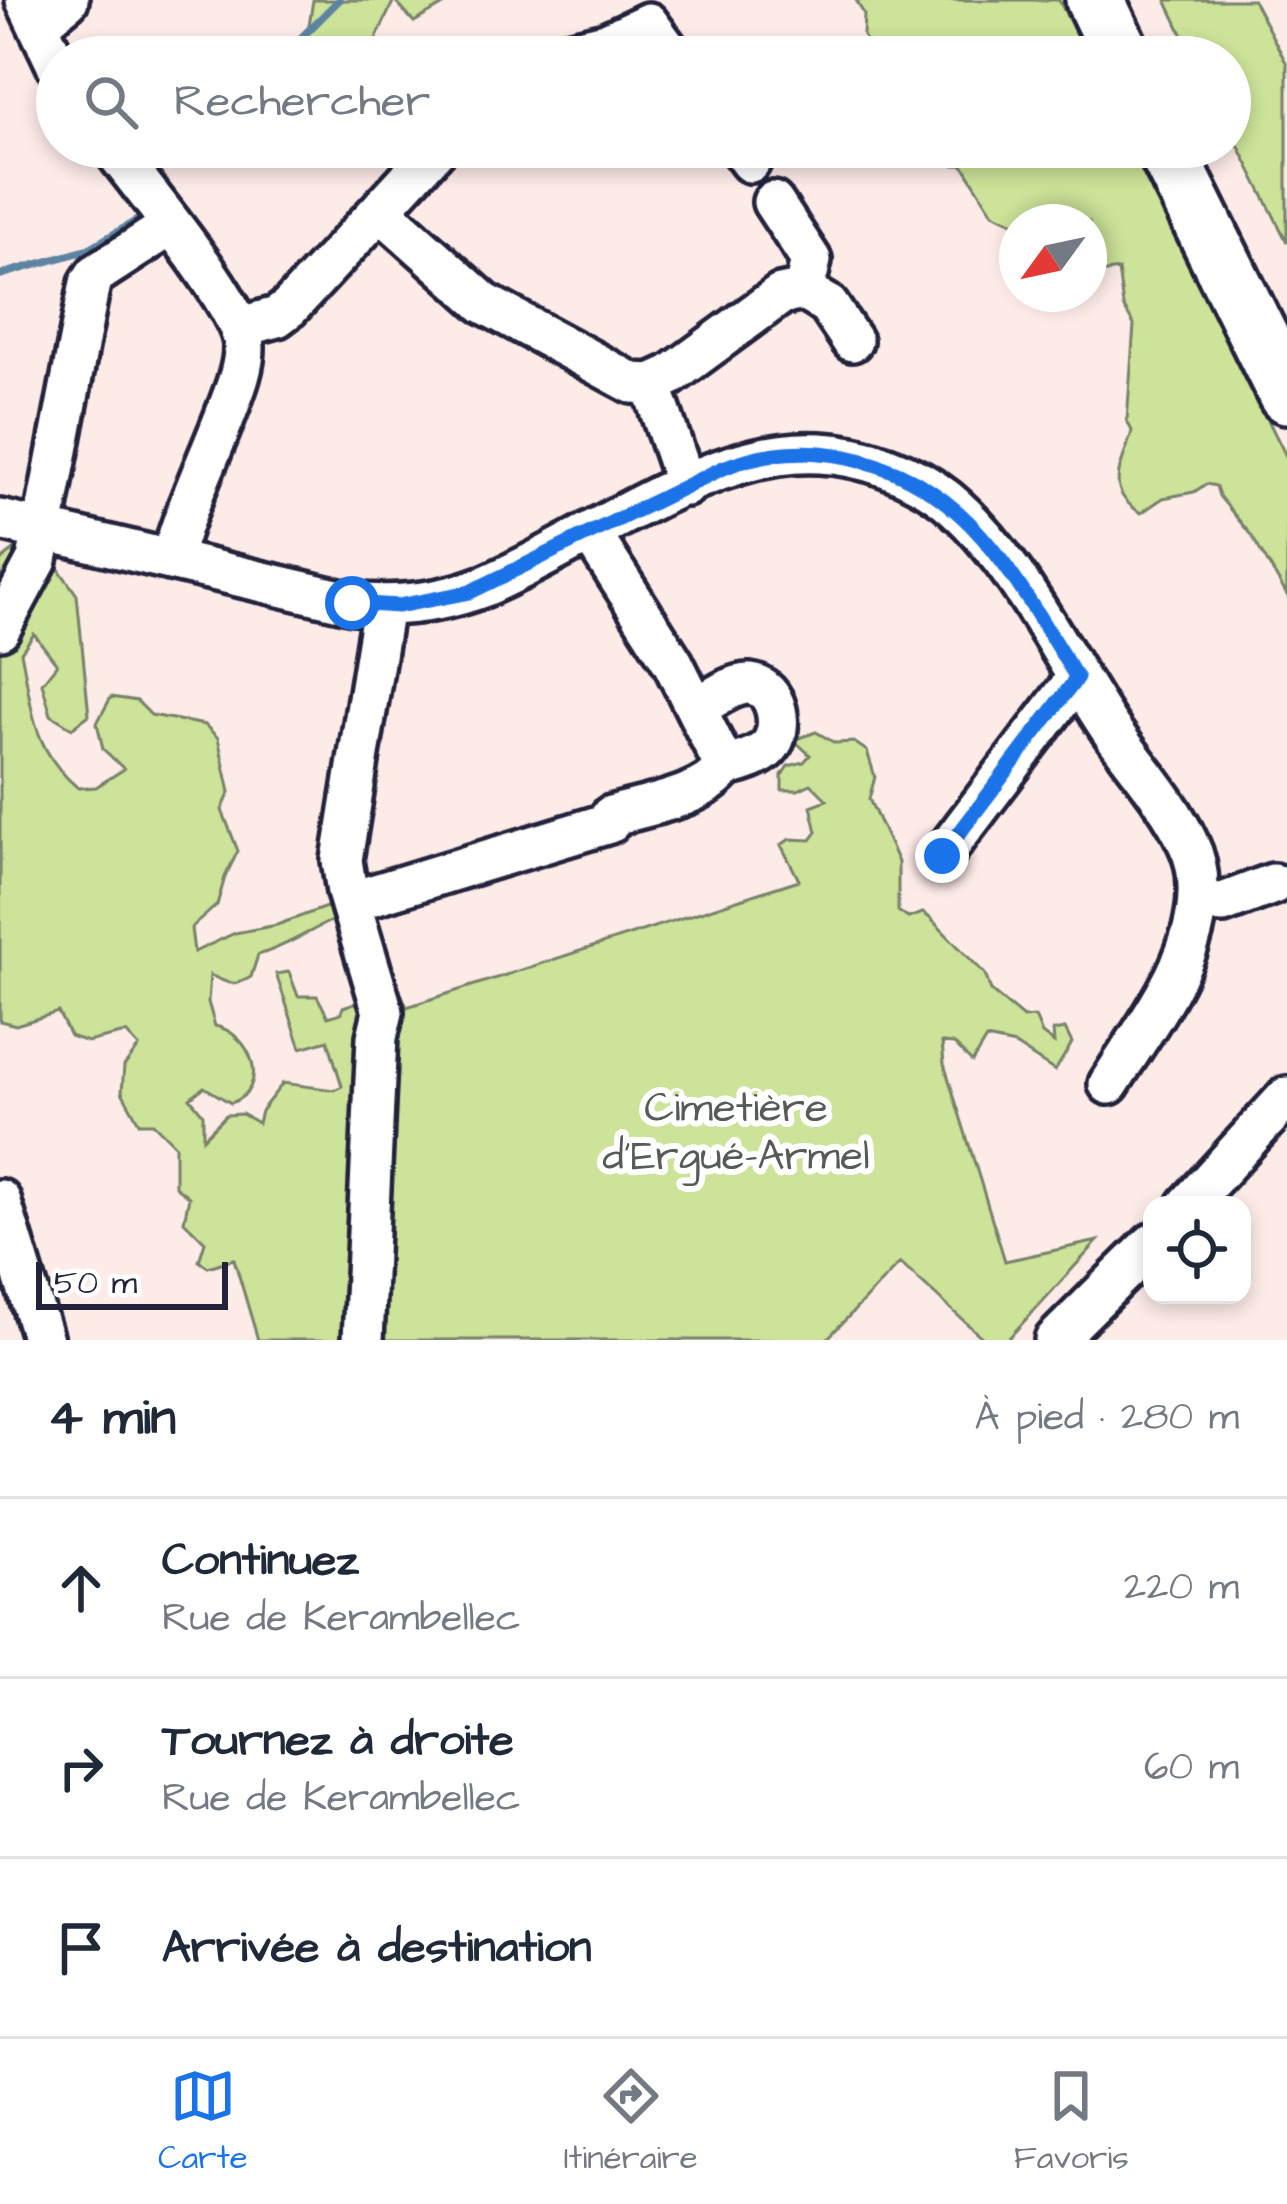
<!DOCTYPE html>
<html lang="fr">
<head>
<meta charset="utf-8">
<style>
	:root { --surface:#fff; --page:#f6f6f7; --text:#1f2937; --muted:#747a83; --line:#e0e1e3; --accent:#1a73e8 }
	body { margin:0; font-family:"Architects Daughter",sans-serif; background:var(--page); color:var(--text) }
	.controls { position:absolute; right:36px; bottom:36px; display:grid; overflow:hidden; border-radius:24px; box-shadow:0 6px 18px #0003 }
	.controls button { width:108px; height:108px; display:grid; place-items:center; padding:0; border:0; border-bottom:3px solid var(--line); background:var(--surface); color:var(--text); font:60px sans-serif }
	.compass { position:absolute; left:999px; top:204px; width:108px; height:108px; border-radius:50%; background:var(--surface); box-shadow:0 6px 18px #0003; rotate:237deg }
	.scale { position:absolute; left:36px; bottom:30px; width:192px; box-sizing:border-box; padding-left:12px; border:6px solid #22223b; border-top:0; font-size:33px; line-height:42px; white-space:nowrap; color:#22223b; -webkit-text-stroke:9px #fff; paint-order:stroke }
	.stop { position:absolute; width:36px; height:36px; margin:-27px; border:9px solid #1a73e8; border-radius:50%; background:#fff }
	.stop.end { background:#1a73e8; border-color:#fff; box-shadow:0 3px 12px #0008 }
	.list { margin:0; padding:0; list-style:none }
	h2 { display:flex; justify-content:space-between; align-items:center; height:156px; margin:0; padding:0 48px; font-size:51px }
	h2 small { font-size:39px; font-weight:400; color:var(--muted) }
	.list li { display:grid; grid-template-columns:78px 1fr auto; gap:36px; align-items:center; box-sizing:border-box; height:180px; padding:0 48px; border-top:3px solid var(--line) }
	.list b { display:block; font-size:45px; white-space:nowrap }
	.list p { margin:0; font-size:39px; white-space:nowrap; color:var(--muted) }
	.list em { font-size:39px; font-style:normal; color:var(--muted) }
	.icon { flex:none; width:66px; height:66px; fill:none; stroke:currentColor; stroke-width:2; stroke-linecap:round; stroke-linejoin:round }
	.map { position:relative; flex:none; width:1287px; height:1340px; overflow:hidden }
	.search { position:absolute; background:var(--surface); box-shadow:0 6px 18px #0003; left:36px; right:36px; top:36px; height:132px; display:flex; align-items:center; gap:30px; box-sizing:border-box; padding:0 42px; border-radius:66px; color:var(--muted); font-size:45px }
	.sheet { height:696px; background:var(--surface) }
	nav { display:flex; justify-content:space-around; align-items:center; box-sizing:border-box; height:168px; border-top:3px solid var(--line); background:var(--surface); font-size:33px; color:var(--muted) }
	nav a { display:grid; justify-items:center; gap:6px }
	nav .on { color:var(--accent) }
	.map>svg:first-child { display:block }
	.green { fill:#cce399; stroke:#77826a; stroke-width:3 }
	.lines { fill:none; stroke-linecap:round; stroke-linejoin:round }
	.stream { stroke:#5d84a1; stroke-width:8 }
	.minor-casing { stroke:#22223b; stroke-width:48 }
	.highway-casing { stroke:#22223b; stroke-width:66 }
	.minor { stroke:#fff; stroke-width:39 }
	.highway { stroke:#fff; stroke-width:57 }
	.route { stroke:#1a73e8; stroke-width:15 }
	.labels { text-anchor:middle; stroke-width:12; stroke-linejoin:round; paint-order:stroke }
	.park-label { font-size:42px; fill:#555c57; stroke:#fff }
</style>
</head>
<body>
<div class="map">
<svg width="1287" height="1340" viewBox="0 0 1287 1340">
	<rect width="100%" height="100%" fill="#fdebe8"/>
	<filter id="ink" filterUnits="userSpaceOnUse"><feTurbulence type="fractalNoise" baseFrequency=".00833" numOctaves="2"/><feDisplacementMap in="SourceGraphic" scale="24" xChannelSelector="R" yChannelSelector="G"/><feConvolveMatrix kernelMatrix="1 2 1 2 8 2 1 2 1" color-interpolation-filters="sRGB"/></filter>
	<g filter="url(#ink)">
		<path class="green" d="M 313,0 L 452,0 L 414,22 L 394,0 L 368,57 L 304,57 Z
			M 856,0 L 1059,0 L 1087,57 L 873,57 L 863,35 L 864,14 Z
			M 1166,0 L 1253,0 L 1287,64 L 1287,242 L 1230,129 L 1230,57 L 1193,57 Z
			M 944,147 L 1132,147 L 1287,458 L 1287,595 L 1251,535 L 1219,496 L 1216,486 L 1206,484 L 1194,492 L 1163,498 L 1141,513 C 1101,489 1124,464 1132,431 L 1127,421 L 1134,325 L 1123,306 L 1118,270 L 1089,275 L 1089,222 L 1017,224 L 993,213 L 963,165 L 954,165 Z
			M 14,550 L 21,557 L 56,565 L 77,595 L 89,715 L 72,728 L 51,715 L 42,683 L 57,664 L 34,634 L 21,652 C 33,709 31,748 78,788 L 96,787 L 124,769 L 103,749 L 97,723 L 111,697 L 137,701 L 151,715 L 205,725 L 218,738 L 230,792 L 222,810 L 238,851 L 225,877 L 217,905 L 191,928 L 194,952 L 235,933 L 277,925 L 329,906 L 333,920 C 307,932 285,947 258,955 L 251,977 C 233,988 227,983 210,975 L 208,1002 L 215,1026 C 251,1033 272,1088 231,1103 L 204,1087 L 190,1098 L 203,1114 L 203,1138 L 226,1115 L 242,1114 L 258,1123 L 261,1111 L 283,1083 L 334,1090 L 342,1086 L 328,1040 L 301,1048 L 276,974 L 289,972 L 298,996 L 317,996 L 328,1017 L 341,1013 L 343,1007 L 363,1000 L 366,1006 L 402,995 L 407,1007 L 799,880 L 781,845 L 790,839 L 811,840 L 817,832 L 811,806 L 827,800 L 811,784 L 798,790 L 782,790 L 782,775 L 788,766 L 804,762 L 810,755 L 794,740 L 816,732 L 835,743 L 854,742 L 867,751 L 875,777 L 869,799 L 898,862 L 898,911 L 908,918 L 923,913 L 930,918 L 985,974 L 991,991 L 1023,1018 L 1035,1017 L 1042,1034 L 1054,1043 L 1053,1031 L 1065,1029 L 1072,1043 L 1055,1071 L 1015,1045 L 986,1039 L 972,1062 L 954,1044 L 942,1043 L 944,1064 L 1005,1261 L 1098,1241 L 1007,1340 L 985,1340 L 900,1263 L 826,1340 L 258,1340 L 234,1259 L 208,1267 L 199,1261 L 205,1242 L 184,1221 L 189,1197 L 175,1186 L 175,1145 L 153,1123 L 139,1123 L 122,1092 L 124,1066 L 139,1047 L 126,1033 L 87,1042 L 70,1036 L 58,1012 L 16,1025 L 0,1021 L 0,561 Z"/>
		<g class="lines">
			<path class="stream" d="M 282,57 L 339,0
				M 0,275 L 87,250 L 143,217"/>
			<defs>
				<path id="minor" d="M 26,0 L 57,65
					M 39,24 L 68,0
					M 546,57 L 606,43 L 648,23 L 673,57
					M 112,147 C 140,186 245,308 244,348 C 244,369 234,392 227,411 C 208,461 185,508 171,560
					M 438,147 L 380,210 L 484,303 L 632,383 L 651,384 L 686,486
					M 739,147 L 750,162
					M 804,290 L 828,305 L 852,341
					M 240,327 L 277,317 L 289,308 L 380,210
					M 651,384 L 671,375 L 780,295 L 804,290 L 811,260 L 773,202
					M 0,520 L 353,603 C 399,608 441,603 485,586 C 586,543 711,446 820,453 C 864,455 913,473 947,500 C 1016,557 1061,656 1111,730 C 1137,767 1169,802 1188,843 C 1195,857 1198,871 1198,887 C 1200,959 1145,1026 1109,1084
					M 591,534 L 673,663 L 725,767 C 740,762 758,759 769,747 C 785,729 778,687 750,684 C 733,683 712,699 697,708
					M 0,629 L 37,560 L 90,283 L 96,274 L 170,226
					M 942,856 L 1077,678
					M 350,902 L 609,823 L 611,816 C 647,805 703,798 725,767
					M 1198,902 L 1223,903 L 1273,884
					M 0,1200 L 43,1340
					M 1188,1205 L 1287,1097
					M 363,1340 L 377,1037 L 383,1012 L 347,892 L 342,860 L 383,606
					M 1055,1340 L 1152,1244"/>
				<path id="highway" d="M 1095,0 L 1122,57
					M 1165,147 L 1287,394"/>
			</defs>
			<use href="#minor" class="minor-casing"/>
			<use href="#highway" class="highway-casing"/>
			<use href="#minor" class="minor"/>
			<use href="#highway" class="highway"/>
		</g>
	</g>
	<g class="lines" filter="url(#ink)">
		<path class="route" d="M 352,603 L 398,606 L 470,592 L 721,469 C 761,452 804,448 847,457 C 971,482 1015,581 1077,678 L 942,856"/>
	</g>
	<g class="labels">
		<g class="park-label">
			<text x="736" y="1121">Cimetière<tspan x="736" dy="48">d'Ergué-Armel</tspan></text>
		</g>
	</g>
</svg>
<div class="controls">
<button><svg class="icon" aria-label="locate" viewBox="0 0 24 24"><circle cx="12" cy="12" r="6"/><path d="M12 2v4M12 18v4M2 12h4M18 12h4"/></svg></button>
</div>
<svg class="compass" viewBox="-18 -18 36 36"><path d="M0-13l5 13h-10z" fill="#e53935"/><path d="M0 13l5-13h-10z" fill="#747a83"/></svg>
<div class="scale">50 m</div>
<div class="stop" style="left:352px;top:603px"></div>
<div class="stop end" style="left:942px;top:856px"></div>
<div class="search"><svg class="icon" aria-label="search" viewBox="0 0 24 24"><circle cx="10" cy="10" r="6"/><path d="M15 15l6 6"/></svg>Rechercher</div>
</div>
<section class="sheet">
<h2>4 min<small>À pied · 280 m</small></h2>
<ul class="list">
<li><svg class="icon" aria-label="ahead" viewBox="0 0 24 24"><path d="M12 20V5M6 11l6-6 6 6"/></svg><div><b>Continuez</b><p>Rue de Kerambellec</p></div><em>220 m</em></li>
<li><svg class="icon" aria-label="right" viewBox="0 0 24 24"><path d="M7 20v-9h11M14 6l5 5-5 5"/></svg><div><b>Tournez à droite</b><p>Rue de Kerambellec</p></div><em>60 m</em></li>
<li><svg class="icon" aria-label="arrive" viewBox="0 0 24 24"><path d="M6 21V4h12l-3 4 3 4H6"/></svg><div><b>Arrivée à destination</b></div></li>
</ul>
</section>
<nav>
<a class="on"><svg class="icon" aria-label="map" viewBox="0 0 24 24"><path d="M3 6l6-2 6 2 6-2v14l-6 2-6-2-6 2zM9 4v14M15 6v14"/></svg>Carte</a>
<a><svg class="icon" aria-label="directions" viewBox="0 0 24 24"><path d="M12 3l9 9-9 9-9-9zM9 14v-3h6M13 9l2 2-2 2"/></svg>Itinéraire</a>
<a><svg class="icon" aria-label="saved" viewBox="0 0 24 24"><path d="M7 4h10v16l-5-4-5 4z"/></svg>Favoris</a>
</nav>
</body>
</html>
